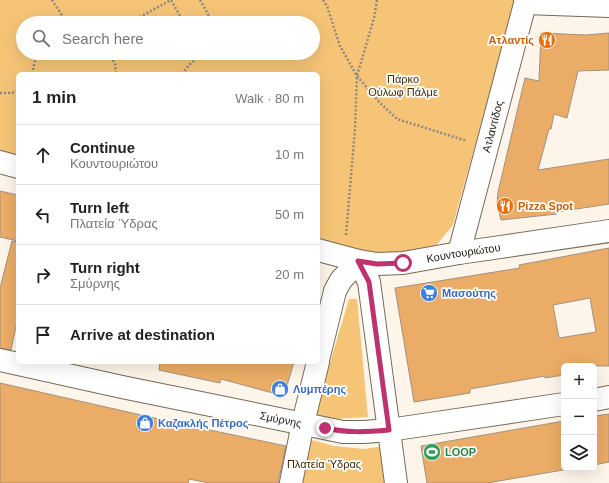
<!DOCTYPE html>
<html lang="en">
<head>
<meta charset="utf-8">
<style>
	:root { --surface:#fff; --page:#f6f6f6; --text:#222; --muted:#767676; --line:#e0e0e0 }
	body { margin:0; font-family:Helvetica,sans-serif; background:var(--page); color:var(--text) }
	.controls { position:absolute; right:12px; bottom:12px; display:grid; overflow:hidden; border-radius:6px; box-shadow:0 4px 16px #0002 }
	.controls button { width:36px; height:36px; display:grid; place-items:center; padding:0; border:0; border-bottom:1px solid var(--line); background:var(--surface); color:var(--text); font:20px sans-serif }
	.stop { position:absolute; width:12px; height:12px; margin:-9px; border:3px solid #bc3370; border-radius:50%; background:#fff }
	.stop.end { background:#bc3370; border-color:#fff; box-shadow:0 1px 4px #0008 }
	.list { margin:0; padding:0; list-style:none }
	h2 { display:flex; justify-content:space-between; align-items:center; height:52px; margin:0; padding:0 16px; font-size:17px }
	h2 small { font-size:13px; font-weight:400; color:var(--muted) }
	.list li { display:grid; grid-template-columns:26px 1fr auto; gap:12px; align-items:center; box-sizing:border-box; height:60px; padding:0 16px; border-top:1px solid var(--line) }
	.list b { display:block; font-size:15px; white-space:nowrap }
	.list p { margin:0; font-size:13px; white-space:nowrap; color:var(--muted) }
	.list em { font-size:13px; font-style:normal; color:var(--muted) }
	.icon { flex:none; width:22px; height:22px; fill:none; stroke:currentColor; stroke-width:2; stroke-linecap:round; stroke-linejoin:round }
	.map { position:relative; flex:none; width:609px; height:483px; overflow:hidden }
	.search { position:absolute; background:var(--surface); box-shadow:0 4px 16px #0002; left:16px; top:16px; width:304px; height:44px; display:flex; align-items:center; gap:10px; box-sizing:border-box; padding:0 14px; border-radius:22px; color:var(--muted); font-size:15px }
	.panel { position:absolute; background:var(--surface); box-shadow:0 4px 16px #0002; left:16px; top:72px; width:304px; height:292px; border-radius:6px }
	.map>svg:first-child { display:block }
	.green { fill:#f5c477; fill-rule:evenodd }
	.building { fill:#eaac66; stroke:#a29281; fill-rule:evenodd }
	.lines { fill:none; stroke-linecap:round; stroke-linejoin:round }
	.minor-casing { stroke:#756957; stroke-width:24 }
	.tertiary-casing { stroke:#756957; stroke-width:24 }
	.secondary-casing { stroke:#756957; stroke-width:24 }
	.path { stroke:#8f887f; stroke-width:2.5; stroke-dasharray:2 2; stroke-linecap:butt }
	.minor { stroke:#fff; stroke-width:22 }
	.tertiary { stroke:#fff; stroke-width:22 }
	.secondary { stroke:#fff; stroke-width:22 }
	.route { stroke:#bc3370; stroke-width:5 }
	.labels { text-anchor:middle; stroke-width:3.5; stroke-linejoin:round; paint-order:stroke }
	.food-label { font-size:11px; font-weight:bold; fill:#c56008; stroke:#fff; text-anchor:end }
	.park-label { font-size:11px; fill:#402c08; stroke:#fff }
	.street-label { font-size:11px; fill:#1c1710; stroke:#fff }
	.shop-label { font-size:11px; font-weight:bold; fill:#366cbe; stroke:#fff; text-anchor:start }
	.leisure-label { font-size:11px; font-weight:bold; fill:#27864d; stroke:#fff; text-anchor:start }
</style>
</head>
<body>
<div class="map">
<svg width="609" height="483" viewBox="0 0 609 483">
	<rect width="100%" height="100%" fill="#fdf5e9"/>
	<path class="green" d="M 0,0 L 515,0 L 453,225 L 435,247 L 367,256 L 318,242 L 318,74 L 18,74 L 18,155 L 0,150 ZM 23,23 L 313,23 L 313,53 L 23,53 Z
		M 349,299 L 357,299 L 368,417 L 332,419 L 314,416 Z
		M 308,439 L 334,446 L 364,449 L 385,446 L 389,483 L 298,483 Z"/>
	<path class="building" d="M 541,33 L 586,35 L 609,33 L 609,70 L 578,71 L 567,118 L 554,114 L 551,129 L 549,129 L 538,170 L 609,159 L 609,204 L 557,212 L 557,214 L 501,220 L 497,204 L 498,192 L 525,78 L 539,81 Z
		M 0,191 L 18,195 L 18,241 L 0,237 Z
		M 12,241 L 18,242 L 18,317 L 11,350 L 0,348 L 0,288 Z
		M 609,248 L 609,366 L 563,366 L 564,375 L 545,378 L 545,376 L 470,389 L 470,393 L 414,402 L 395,288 L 520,268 L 519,265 ZM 590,298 L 596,332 L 559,338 L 553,305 Z
		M 160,362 L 294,362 L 284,396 L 221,379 L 220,383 L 159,370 Z
		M 0,383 L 172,422 L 286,446 L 278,483 L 209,483 L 189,479 L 188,483 L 0,483 Z
		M 609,414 L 609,462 L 594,465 L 594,416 Z
		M 564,421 L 564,468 L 575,468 L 487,483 L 427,483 L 421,446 Z"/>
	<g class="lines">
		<defs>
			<path id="minor" d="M 525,3 L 609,6
				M 318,360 L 335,291 L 341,280 L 359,261 L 369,282 L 396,483
				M 291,483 L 303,423 L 318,362"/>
			<g id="tertiary">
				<path id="s1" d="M 459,253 L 526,0"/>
			</g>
			<g id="secondary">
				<path d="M 0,162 L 18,167"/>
				<path id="s2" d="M 318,250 L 359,261 L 377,264 L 403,263 L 459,253 L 609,231"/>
				<path id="s3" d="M 0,360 L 122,387 L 343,432 L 364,432 L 389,430 L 564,404"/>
				<path d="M 594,400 L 609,397"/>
			</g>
		</defs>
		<use href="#minor" class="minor-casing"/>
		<use href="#tertiary" class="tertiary-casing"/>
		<use href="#secondary" class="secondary-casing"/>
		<path class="path" d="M 52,0 L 67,23
			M 200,0 L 213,23
			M 323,0 L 327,6 L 340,46 L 357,76 L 380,103 L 397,119 L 467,141
			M 70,23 L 76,21 L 94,20 L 94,23
			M 129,23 L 171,0 L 184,23
			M 18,44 L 23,46
			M 109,53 L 115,64 L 116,74
			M 33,74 L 33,69 L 37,53
			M 182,74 L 189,65 L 202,54
			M 0,93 L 11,93 L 18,91
			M 346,235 L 355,129 L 357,76 L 374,18 L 377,0"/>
		<use href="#minor" class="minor"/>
		<use href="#tertiary" class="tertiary"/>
		<use href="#secondary" class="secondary"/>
	</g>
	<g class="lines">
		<path class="route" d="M 325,428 C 347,433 367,432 389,430 L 369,282 L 358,261 L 377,264 L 403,263"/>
	</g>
	<defs>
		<symbol id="restaurant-disc" viewBox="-11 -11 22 22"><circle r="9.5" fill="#e8710a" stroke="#fff"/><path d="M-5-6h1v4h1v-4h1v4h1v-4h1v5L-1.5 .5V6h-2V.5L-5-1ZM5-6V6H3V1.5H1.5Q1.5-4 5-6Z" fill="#fff"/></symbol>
		<symbol id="supermarket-disc" viewBox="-11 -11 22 22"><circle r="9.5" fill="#3f7fe0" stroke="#fff"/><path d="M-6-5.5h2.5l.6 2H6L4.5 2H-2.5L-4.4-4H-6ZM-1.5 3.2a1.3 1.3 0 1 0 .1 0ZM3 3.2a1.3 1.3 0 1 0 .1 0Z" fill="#fff"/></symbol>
		<symbol id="shop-disc" viewBox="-11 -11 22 22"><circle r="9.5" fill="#3f7fe0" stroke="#fff"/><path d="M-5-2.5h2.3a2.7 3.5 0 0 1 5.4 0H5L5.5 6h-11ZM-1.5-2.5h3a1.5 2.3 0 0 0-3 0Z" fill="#fff"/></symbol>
		<symbol id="stadium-disc" viewBox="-11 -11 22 22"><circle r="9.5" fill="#2e9e5b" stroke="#fff"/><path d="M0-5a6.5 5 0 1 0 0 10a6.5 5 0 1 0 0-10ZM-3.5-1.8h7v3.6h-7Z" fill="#fff"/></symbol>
	</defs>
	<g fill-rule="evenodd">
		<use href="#restaurant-disc" x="537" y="30" width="20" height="20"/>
		<use href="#restaurant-disc" x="495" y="196" width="20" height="20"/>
		<use href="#supermarket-disc" x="419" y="283" width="20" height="20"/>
		<use href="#shop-disc" x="270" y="379" width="20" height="20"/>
		<use href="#shop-disc" x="135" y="413" width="20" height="20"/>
		<use href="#stadium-disc" x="422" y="442" width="20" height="20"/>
	</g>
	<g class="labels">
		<g class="food-label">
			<text x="534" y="44">Ατλαντίς</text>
			<text x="518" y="210" text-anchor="start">Pizza Spot</text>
		</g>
		<g class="park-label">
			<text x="403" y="83">Πάρκο<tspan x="403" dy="13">Ούλωφ Πάλμε</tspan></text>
			<text x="324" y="468">Πλατεία Ύδρας</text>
		</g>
		<g class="street-label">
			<text dy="4" stroke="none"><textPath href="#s1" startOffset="131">Ατλαντίδος</textPath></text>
			<text dy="4" stroke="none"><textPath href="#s2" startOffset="148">Κουντουριώτου</textPath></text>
			<text dy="4" stroke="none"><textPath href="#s3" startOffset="287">Σμύρνης</textPath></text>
		</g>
		<g class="shop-label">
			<text x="442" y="297">Μασούτης</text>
			<text x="293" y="393">Λυμπέρης</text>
			<text x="158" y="427">Καζακλής Πέτρος</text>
		</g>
		<g class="leisure-label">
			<text x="445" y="456">LOOP</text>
		</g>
	</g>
</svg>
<div class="controls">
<button>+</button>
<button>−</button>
<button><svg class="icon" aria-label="layers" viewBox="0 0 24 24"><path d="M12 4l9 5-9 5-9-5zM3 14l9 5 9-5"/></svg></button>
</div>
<div class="stop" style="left:403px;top:263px"></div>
<div class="stop end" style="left:325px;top:428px"></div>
<div class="search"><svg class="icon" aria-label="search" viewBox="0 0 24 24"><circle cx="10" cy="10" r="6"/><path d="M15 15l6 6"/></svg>Search here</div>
<section class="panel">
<h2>1 min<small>Walk · 80 m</small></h2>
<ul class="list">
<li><svg class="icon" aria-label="ahead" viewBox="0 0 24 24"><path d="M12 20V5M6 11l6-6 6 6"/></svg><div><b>Continue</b><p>Κουντουριώτου</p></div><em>10 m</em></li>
<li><svg class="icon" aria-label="left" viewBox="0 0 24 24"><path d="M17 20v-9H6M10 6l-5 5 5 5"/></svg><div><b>Turn left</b><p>Πλατεία Ύδρας</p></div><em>50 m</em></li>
<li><svg class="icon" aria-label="right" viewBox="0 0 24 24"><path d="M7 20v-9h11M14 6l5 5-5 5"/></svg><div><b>Turn right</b><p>Σμύρνης</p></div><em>20 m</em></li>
<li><svg class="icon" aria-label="arrive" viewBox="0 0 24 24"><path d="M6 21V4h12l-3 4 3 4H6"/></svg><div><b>Arrive at destination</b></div></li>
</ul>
</section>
</div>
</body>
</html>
